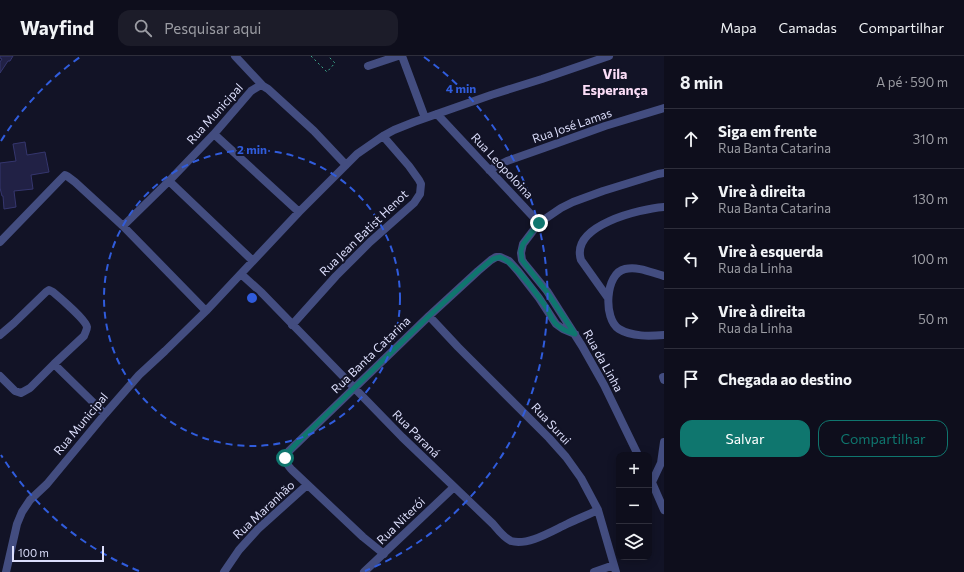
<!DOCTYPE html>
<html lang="pt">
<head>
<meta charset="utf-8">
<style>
	:root { --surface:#0e0e1c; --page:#1c1c29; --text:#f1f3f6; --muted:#9b9ca3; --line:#2e2e3b; --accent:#0f766e }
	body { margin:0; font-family:Commissioner,sans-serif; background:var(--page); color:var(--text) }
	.controls { position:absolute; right:12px; bottom:12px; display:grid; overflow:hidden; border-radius:8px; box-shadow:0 2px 10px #0003 }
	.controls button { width:36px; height:36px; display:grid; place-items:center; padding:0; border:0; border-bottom:1px solid var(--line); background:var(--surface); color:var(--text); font:20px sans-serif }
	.scale { position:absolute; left:12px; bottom:10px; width:92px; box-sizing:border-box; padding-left:4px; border:2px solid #dcdefb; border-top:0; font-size:11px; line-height:14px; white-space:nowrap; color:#dcdefb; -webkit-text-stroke:3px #121326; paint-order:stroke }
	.stop { position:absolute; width:12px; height:12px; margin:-9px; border:3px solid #0f766e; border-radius:50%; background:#fff }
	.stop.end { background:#0f766e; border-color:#fff; box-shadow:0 1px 4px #0008 }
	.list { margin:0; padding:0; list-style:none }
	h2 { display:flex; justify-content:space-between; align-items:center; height:52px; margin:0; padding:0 16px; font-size:17px }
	h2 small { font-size:13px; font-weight:400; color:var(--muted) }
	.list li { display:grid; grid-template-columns:26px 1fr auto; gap:12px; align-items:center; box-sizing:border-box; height:60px; padding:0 16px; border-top:1px solid var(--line) }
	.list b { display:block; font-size:15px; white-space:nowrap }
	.list p { margin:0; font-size:13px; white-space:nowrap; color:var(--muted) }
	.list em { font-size:13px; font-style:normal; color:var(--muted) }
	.actions { display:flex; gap:8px; padding:12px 16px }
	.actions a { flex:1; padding:9px 0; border:1px solid var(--accent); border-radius:12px; text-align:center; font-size:14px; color:var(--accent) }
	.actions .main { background:var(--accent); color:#fff }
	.icon { flex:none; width:22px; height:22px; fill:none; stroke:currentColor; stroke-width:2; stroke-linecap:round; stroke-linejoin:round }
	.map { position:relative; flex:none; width:664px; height:516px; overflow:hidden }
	header { display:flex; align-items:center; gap:24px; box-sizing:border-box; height:56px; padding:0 20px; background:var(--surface); border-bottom:1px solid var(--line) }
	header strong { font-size:19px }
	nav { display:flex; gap:22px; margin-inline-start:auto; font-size:14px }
	.search { width:280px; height:36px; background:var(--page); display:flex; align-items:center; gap:10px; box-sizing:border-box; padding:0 14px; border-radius:12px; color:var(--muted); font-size:15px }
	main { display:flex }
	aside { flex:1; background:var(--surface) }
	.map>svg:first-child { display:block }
	.building { fill:#212145; stroke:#35366e }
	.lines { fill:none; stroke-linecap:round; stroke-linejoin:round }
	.path { stroke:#3ead8f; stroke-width:1; stroke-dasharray:2 3; stroke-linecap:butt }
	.minor { stroke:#434d80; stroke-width:8 }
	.route { stroke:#0f766e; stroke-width:5 }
	.ring { fill:none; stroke:#305cdc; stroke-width:2; stroke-dasharray:7 5 }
	.labels { text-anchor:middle; stroke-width:4; stroke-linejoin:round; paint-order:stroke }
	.street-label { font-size:12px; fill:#dcdefb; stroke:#121326 }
	.quarter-label { font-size:14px; font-weight:bold; fill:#fbddf7; stroke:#121326 }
	.centre { fill:#305cdc; stroke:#121326; stroke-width:2 }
	.ring-label { font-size:12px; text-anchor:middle; font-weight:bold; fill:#305cdc; stroke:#121326; stroke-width:4; stroke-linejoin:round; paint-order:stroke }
</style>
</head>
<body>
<header>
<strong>Wayfind</strong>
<div class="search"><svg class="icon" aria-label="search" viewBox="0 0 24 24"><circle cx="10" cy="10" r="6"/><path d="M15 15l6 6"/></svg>Pesquisar aqui</div>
<nav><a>Mapa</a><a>Camadas</a><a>Compartilhar</a></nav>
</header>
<main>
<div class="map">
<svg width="664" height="516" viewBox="0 0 664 516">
	<rect width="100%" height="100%" fill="#121326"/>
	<path class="building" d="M 0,0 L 13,0 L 10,5 L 8,5 L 0,17 L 0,6 L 2,3 L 0,2 Z
		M 25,86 L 27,99 L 45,96 L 49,116 L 31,119 L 33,133 L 14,135 L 16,151 L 4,153 L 3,140 L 2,140 L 0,132 L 0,107 L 16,105 L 13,88 Z"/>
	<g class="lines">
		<path class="path" d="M 311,0 L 327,16 L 335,7 L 328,0"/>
		<path class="minor" d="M 235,0 L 263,30
			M 402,0 L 425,62
			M 368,10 L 398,0
			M 437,58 L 539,167
			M 214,78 L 299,156
			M 489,114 L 507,105 L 544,92 L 605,70 L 664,52
			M 169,125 L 253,205
			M 123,170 L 169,125 L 214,78 L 251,35 L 259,30 L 263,30 L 268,33 L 314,75 L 346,109
			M 0,186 L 60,124 L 65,119 L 67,120 L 75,126 L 123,170 L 206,255
			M 241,218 L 262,237 L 402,381 L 493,468 C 498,474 504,482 511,485 C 528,490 552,475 567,468 C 577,463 588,459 598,454
			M 664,220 C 652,217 639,210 625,213 C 605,217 603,263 619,273 C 632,281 650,280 664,279
			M 608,242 L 581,204 C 570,169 640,153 664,151
			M 429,260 L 458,291 L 549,382 L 566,401 L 581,422 L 598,454 L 616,516
			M 292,269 L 336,220 L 370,186 L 414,147 L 420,138 L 421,128 L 419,124 L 409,110 L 383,80
			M 0,279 L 14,267 L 46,236 L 49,234 L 53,236 C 59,241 86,264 87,271 C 87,274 85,277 84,280 L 54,308 L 105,358
			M 0,320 L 15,335 L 21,337 L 30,332 L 54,308
			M 663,321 L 664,324
			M 638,399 L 604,329 L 582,290 L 547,235 L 524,207 L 522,204 L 521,197 L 523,188 L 539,167 L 561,152 L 573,146 L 603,135 L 658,118 L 664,117
			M 650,422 L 664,454
			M 652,426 L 661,407 L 664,386
			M 384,498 L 363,481 L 292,414 C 286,407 282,404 289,395 L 429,260 L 478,215 L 491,204 L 496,201 L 500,201 L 509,205 L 518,215 L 539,242 L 556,268 L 563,273 L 575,278
			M 6,516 L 17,468 L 22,456 L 30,444 L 47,428 L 105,358 L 139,319 L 165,295 L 206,255 L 299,156 L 357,98 L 383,80 L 394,74 L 414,66 L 491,39 L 542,23 L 609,0
			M 224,516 L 239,494 L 258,473 L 307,429
			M 364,516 L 454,431
			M 594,516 L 614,509"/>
	</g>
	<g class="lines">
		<path class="route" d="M 285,402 L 287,398 L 295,389 L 429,260 L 478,215 L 493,203 L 500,201 C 515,206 538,240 548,254 C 550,259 552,264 556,268 C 561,273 568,276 575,278 L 547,236 L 522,204 L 521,195 L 523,188 L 539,167"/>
	</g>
	<g class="ring">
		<circle cx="252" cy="242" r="148"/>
		<path d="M139 515A296 296 0 0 1 1 399M1 85A296 296 0 0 1 80 1M424 1A296 296 0 0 1 365 515"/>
	</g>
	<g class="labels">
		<g class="street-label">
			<text transform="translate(215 58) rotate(-48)" y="4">Rua Municipal</text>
			<text transform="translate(572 70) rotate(-19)" y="4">Rua José Lamas</text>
			<text transform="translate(502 110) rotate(47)" y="4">Rua Leopoloina</text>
			<text transform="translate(364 177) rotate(-44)" y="4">Rua Jean Batist Henot</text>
			<text transform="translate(371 299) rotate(-44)" y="4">Rua Banta Catarina</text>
			<text transform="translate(603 305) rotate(61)" y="4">Rua da Linha</text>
			<text transform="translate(81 368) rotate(-50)" y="4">Rua Municipal</text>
			<text transform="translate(551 368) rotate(47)" y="4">Rua Surui</text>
			<text transform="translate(416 378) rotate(45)" y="4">Rua Paraná</text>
			<text transform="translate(264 454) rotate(-43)" y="4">Rua Maranhão</text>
			<text transform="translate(401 465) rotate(-44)" y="4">Rua Niterói</text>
		</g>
		<g class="quarter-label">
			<text x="615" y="23">Vila<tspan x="615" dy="16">Esperança</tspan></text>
		</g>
	</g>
	<circle cx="252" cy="242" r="6" class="centre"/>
	<g class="ring-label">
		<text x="461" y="37">4 min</text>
		<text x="252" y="98">2 min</text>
	</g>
</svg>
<div class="controls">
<button>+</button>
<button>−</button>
<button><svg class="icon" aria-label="layers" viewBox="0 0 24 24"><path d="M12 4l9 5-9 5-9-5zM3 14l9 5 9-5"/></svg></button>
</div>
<div class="scale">100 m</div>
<div class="stop" style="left:285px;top:402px"></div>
<div class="stop end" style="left:539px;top:167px"></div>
</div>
<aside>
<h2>8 min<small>A pé · 590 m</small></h2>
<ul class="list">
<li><svg class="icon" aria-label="ahead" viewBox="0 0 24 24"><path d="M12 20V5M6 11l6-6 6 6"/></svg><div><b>Siga em frente</b><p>Rua Banta Catarina</p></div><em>310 m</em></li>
<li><svg class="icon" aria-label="right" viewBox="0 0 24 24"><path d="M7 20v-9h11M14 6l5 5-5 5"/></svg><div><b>Vire à direita</b><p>Rua Banta Catarina</p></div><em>130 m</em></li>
<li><svg class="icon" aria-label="left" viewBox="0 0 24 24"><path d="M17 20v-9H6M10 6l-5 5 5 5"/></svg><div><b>Vire à esquerda</b><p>Rua da Linha</p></div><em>100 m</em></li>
<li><svg class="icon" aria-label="right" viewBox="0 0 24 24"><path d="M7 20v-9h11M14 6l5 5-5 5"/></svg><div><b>Vire à direita</b><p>Rua da Linha</p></div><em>50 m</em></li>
<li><svg class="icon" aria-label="arrive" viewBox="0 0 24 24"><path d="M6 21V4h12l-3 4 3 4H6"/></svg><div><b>Chegada ao destino</b></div></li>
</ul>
<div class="actions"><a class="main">Salvar</a><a>Compartilhar</a></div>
</aside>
</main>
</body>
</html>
